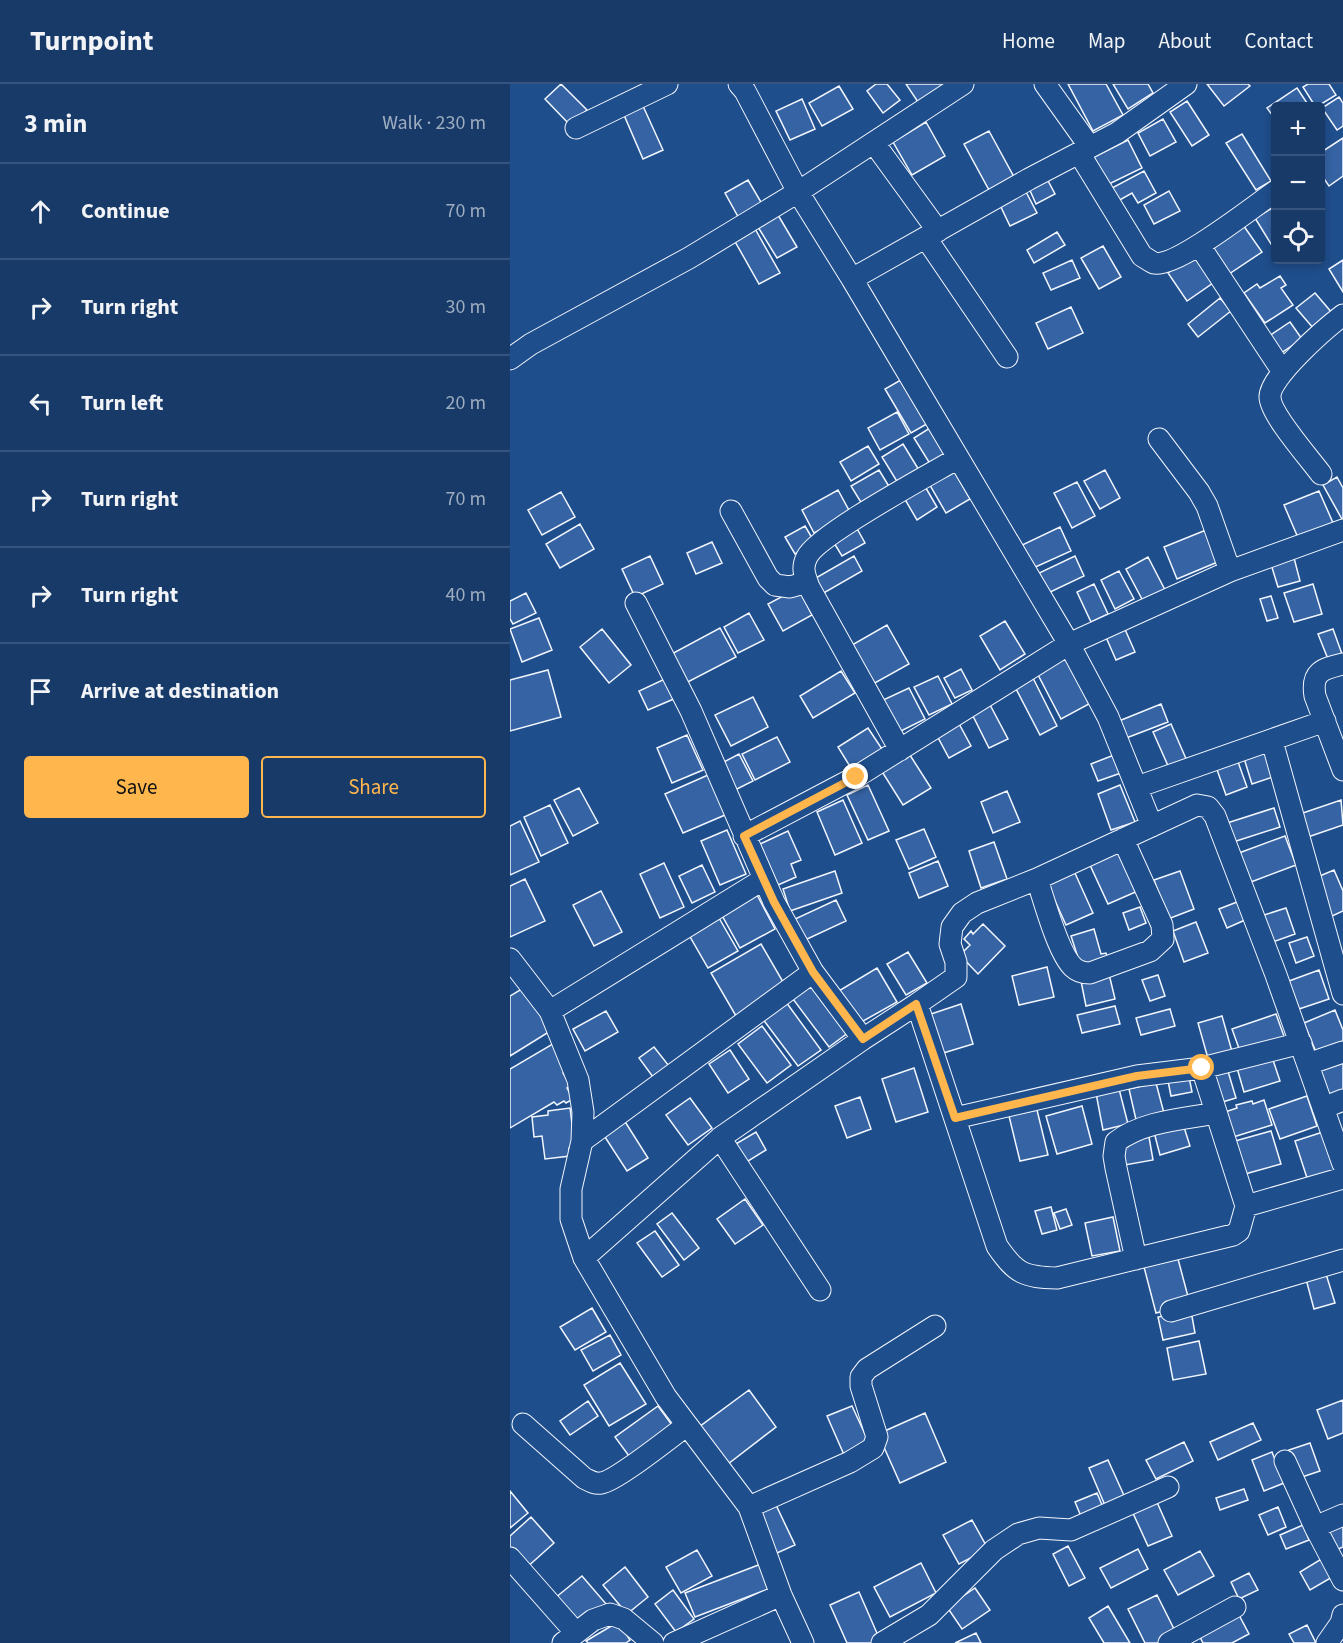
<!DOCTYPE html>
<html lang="en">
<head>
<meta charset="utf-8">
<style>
	:root { --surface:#173a69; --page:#244571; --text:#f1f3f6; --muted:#9eadc0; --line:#36547d; --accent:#ffb74d }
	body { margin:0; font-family:"Source Sans 3",sans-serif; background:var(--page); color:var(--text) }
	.controls { position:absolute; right:18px; top:18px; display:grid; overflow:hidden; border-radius:6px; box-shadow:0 3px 9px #0003 }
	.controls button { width:54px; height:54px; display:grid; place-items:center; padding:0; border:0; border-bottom:2px solid var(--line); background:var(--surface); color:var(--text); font:30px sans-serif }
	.stop { position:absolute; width:18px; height:18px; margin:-14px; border:4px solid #ffb74d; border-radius:50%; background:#fff }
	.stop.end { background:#ffb74d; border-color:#fff; box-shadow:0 2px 6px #0008 }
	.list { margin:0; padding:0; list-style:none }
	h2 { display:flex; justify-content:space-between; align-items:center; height:78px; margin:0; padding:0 24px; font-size:26px }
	h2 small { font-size:20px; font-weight:400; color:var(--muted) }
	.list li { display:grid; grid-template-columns:39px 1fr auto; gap:18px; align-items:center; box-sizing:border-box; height:96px; padding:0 24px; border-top:2px solid var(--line) }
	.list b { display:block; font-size:22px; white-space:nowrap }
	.list em { font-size:20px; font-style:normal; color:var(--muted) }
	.actions { display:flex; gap:12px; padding:18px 24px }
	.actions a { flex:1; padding:14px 0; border:2px solid var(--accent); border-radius:6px; text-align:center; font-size:21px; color:var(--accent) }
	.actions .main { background:var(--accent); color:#111 }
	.icon { flex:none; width:33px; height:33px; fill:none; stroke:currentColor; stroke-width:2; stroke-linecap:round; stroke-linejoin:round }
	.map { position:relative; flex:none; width:833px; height:1559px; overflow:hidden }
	header { display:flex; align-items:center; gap:36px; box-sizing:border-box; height:84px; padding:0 30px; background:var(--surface); border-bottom:2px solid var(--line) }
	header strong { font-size:28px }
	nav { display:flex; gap:33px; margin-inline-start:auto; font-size:21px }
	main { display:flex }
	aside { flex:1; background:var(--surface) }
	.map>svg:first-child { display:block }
	.building { fill:#3563a3; stroke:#f2f6ff; stroke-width:1.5 }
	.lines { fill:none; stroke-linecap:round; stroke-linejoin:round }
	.minor-casing { stroke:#f2f6ff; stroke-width:23 }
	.minor { stroke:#1f4e8c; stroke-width:21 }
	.route { stroke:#ffb74d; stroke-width:8 }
</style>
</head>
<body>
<header>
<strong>Turnpoint</strong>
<nav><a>Home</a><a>Map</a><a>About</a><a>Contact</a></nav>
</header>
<main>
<aside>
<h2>3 min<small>Walk · 230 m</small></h2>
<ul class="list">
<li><svg class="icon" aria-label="ahead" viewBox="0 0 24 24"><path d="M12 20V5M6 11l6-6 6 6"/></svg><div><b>Continue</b></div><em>70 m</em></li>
<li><svg class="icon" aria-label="right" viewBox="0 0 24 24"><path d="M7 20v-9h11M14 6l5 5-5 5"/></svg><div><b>Turn right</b></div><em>30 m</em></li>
<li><svg class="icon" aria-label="left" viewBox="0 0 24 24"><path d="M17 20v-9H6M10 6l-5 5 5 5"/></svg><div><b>Turn left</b></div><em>20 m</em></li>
<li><svg class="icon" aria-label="right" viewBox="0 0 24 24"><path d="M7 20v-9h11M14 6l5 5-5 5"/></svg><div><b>Turn right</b></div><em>70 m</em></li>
<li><svg class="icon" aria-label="right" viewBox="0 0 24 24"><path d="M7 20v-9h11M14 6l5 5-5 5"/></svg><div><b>Turn right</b></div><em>40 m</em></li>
<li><svg class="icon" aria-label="arrive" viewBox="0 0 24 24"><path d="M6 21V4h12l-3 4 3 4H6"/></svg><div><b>Arrive at destination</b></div></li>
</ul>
<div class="actions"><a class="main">Save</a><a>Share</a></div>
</aside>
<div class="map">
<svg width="833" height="1559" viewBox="0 0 833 1559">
	<rect width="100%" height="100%" fill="#1f4e8c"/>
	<path class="building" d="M 51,0 L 77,26 L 60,41 L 35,15 Z
		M 366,0 L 377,0 L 390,16 L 373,29 L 357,7 Z
		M 396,0 L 444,0 L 410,21 Z
		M 558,0 L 596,0 L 613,31 L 583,47 Z
		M 603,0 L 638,0 L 643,9 L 618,25 Z
		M 697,0 L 738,0 L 740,2 L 714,22 Z
		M 798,0 L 819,0 L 826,11 L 808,22 L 805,22 L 793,3 Z
		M 329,2 L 343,25 L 312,42 L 299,19 Z
		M 787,4 L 799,22 L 766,22 L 766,36 L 757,24 Z
		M 829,13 L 833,19 L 833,42 L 827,46 L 812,24 Z
		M 292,15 L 305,45 L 280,56 L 266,27 Z
		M 677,17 L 699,51 L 682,62 L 660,28 Z
		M 133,22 L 153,66 L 133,75 L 114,31 Z
		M 653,35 L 666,58 L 640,72 L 628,49 Z
		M 416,38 L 435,72 L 402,91 L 383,58 Z
		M 479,47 L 504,93 L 479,106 L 454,60 Z
		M 732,50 L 761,97 L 746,106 L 716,59 Z
		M 833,54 L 833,92 L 819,102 L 810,89 L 810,69 Z
		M 618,56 L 632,84 L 597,101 L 584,73 Z
		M 634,87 L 646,109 L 628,119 L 622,109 L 608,117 L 602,104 Z
		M 536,93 L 545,110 L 526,120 L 518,102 Z
		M 238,96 L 255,125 L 231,138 L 215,109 Z
		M 515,106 L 527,129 L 500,142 L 489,119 Z
		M 659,107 L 670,127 L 644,140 L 634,121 Z
		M 766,122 L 766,157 L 761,160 L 745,134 Z
		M 268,131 L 287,163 L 267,174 L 248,143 Z
		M 731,138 L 752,168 L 719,190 L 699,160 Z
		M 244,143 L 270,189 L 249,200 L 223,154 Z
		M 547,148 L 555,161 L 524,179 L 517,166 Z
		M 593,162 L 611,193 L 589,205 L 571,174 Z
		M 683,171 L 703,199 L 677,217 L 658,189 Z
		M 562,176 L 570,194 L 541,206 L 533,189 Z
		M 833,176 L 833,208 L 819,185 Z
		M 770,192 L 776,201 L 771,204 L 783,221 L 755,239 L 734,209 L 747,200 L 750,204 Z
		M 805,209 L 823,230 L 804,245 L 786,224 Z
		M 710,214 L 721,227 L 688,253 L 678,240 Z
		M 561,223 L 573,249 L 538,265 L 526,239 Z
		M 780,238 L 792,255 L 771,269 L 759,252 Z
		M 396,293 L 422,337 L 401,349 L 375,305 Z
		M 387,328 L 399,350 L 370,366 L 358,344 Z
		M 423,342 L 441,371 L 422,383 L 404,354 Z
		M 393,360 L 412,391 L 391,404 L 372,373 Z
		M 358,362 L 369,380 L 341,397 L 330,378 Z
		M 441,382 L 460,415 L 436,429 L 417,396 Z
		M 369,386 L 380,404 L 352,420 L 341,402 Z
		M 595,386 L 610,414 L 590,425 L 574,397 Z
		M 827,393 L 833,404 L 833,437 L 813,401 Z
		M 567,398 L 585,432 L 562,444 L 544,409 Z
		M 413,399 L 427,423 L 407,436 L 393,412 Z
		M 328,406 L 341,430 L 304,449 L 292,426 Z
		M 809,407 L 824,441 L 789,456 L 774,421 Z
		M 51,408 L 65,433 L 32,451 L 18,426 Z
		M 70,440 L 84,465 L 50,484 L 36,460 Z
		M 345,441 L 355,459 L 332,472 L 321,454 Z
		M 295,442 L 305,459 L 285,470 L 275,453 Z
		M 550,443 L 561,467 L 521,485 L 510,462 Z
		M 696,446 L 710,477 L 667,495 L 654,463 Z
		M 202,458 L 212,479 L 186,490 L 177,469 Z
		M 783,470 L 790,497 L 768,503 L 760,477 Z
		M 140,472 L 153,500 L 125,513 L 112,485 Z
		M 344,472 L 352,487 L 312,510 L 304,495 Z
		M 565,472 L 574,492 L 536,510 L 527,490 Z
		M 638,473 L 655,506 L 633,517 L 616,485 Z
		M 609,487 L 624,515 L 605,525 L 591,496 Z
		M 584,500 L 598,530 L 581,538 L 567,508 Z
		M 803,500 L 812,530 L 784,538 L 774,509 Z
		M 288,504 L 302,531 L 273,547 L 258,520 Z
		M 16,509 L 26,529 L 3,540 L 0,535 L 0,517 Z
		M 761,512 L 768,534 L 757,537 L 750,515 Z
		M 239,529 L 254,556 L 228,569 L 214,543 Z
		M 29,534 L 42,566 L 12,578 L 0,545 Z
		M 495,537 L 515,570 L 490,586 L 470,552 Z
		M 377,541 L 399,580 L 363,600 L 342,561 Z
		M 614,543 L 625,568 L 606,576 L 595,551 Z
		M 210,544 L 226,573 L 172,601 L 156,573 Z
		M 92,545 L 121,581 L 99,599 L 70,563 Z
		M 823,545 L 832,570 L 818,575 L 808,550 Z
		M 554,571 L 579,620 L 551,635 L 525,585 Z
		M 451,585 L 462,606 L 445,614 L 434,594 Z
		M 38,586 L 51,633 L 0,647 L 0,596 Z
		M 331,587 L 345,609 L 303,634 L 290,612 Z
		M 428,592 L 442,620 L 419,631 L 404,603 Z
		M 522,592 L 547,642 L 530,651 L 504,601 Z
		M 157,594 L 166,614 L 138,626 L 129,607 Z
		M 399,604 L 415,635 L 387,649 L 371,617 Z
		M 243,613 L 258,643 L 221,662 L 205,631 Z
		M 478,617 L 498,655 L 479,664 L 460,626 Z
		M 651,620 L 658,638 L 611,656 L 604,639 Z
		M 447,636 L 461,662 L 439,674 L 425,648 Z
		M 661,640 L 677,677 L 659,684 L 643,648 Z
		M 358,644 L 372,665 L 341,684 L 328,663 Z
		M 177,651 L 193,686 L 162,699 L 147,664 Z
		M 267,653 L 280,678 L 245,696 L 232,670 Z
		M 760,663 L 769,691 L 742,700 L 733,671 Z
		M 398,668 L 421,704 L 393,721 L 371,686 Z
		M 229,670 L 243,697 L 223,707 L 210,680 Z
		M 604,671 L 611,689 L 588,697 L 581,680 Z
		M 727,675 L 737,703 L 716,711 L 706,683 Z
		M 198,691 L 215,731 L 173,749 L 155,710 Z
		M 358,701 L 379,747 L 358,756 L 337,711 Z
		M 610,701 L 625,738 L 601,746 L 588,710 Z
		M 69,704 L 88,739 L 63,752 L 44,716 Z
		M 497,707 L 510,738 L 483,749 L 471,718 Z
		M 333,716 L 352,759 L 325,771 L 307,728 Z
		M 831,716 L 833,741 L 795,754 L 787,731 Z
		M 40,721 L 58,759 L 31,772 L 14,733 Z
		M 764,724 L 770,743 L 720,759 L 714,740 Z
		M 10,737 L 29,778 L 0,791 L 0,742 Z
		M 414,745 L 426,773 L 399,785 L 386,756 Z
		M 217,746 L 236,790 L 210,801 L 191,757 Z
		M 278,747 L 291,776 L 281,780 L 286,793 L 268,801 L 250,760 Z
		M 775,752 L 786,781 L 741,798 L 729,769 Z
		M 484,758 L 497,795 L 471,804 L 459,767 Z
		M 613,766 L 630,806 L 598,820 L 580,781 Z
		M 428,777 L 438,802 L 409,814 L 399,789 Z
		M 154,779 L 174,823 L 150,834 L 130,790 Z
		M 192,781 L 205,808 L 182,819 L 169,792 Z
		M 824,786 L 833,807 L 833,827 L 820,833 L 805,794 Z
		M 325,787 L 332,809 L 280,827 L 273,805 Z
		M 564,787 L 583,829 L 556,841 L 537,799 Z
		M 670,787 L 684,825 L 658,835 L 644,796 Z
		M 15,795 L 35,837 L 0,853 L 0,802 Z
		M 91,807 L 112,848 L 84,862 L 63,821 Z
		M 245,807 L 265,845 L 230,864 L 209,826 Z
		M 326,816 L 336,837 L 295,856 L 285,835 Z
		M 727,818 L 735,836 L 717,844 L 709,825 Z
		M 630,823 L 636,839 L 619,846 L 613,829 Z
		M 776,824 L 785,850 L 760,859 L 751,832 Z
		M 209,834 L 228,867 L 198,884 L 179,851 Z
		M 686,838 L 698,869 L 674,878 L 663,847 Z
		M 473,840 L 495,862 L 468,890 L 450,871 L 460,861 L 454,855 L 461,847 L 463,850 Z
		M 584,845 L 591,870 L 596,869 L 599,878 L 572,886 L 561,852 Z
		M 797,853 L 804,872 L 786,879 L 779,859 Z
		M 251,860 L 276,903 L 226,932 L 201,889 Z
		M 398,868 L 417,899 L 396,911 L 377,880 Z
		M 537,883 L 544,913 L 509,921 L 502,892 Z
		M 367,884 L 387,918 L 346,941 L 327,908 Z
		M 809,886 L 819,915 L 789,925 L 779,897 Z
		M 599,890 L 605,915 L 576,922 L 571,897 Z
		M 648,891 L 655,912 L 640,917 L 632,896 Z
		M 304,900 L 339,948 L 319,963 L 283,915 Z
		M 15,903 L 42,946 L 0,972 L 0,912 Z
		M 276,918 L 311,966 L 288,982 L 252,934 Z
		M 451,920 L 463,960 L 430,970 L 418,931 Z
		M 605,922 L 610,940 L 572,949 L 567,931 Z
		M 660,925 L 665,942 L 631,951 L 626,934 Z
		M 825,926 L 833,946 L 833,957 L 806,968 L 794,939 Z
		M 96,927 L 108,948 L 75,967 L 63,945 Z
		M 766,930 L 775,955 L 731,970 L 722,945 Z
		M 712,932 L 723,971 L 699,978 L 688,939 Z
		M 252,942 L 281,981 L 257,999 L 228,960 Z
		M 46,958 L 57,987 L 53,989 L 61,1002 L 57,1004 L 63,1015 L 56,1019 L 54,1017 L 47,1021 L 44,1018 L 0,1044 L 0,985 Z
		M 144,963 L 159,982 L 143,993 L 129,974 Z
		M 220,966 L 239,995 L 218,1009 L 199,980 Z
		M 762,973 L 770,997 L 734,1008 L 727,984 Z
		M 833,976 L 833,1008 L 818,1013 L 808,984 Z
		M 404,984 L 418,1028 L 386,1038 L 372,995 Z
		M 717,984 L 726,1014 L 709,1019 L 700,989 Z
		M 679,993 L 682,1008 L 661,1012 L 658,997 Z
		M 646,999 L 655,1033 L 627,1040 L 619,1005 Z
		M 608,1001 L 618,1040 L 593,1046 L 585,1004 Z
		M 797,1012 L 807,1042 L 770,1055 L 759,1025 Z
		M 350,1013 L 361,1045 L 337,1054 L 325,1022 Z
		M 180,1014 L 202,1044 L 178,1061 L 156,1031 Z
		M 754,1016 L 762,1041 L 720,1054 L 712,1029 L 727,1024 L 726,1021 L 742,1017 L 743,1020 Z
		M 572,1022 L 582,1060 L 547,1070 L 536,1032 Z
		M 60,1024 L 65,1064 L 59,1064 L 60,1072 L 35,1075 L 32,1052 L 24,1053 L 22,1033 L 38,1031 L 38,1027 Z
		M 527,1026 L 538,1071 L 510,1077 L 499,1032 Z
		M 114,1036 L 138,1074 L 117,1087 L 93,1050 Z
		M 673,1040 L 680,1062 L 650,1071 L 644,1048 Z
		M 761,1047 L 771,1080 L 735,1090 L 725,1057 Z
		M 816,1047 L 830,1090 L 799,1100 L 785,1057 Z
		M 246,1048 L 256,1066 L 235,1079 L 224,1061 Z
		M 639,1053 L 643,1076 L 615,1081 L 610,1058 Z
		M 235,1115 L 253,1141 L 225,1160 L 207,1135 Z
		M 541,1123 L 547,1146 L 532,1150 L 525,1127 Z
		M 556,1125 L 562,1141 L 550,1145 L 544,1129 Z
		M 162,1129 L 189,1164 L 174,1176 L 147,1140 Z
		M 603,1133 L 610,1167 L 582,1172 L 575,1139 Z
		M 145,1147 L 169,1181 L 152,1193 L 127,1159 Z
		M 668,1175 L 680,1220 L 646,1229 L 634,1183 Z
		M 816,1190 L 825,1219 L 804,1225 L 796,1195 Z
		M 82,1224 L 96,1248 L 65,1266 L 50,1243 Z
		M 681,1227 L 685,1249 L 653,1256 L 648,1233 Z
		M 100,1251 L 111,1271 L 83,1287 L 71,1266 Z
		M 689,1257 L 696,1290 L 663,1296 L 657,1264 Z
		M 110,1279 L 136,1320 L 99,1342 L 74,1301 Z
		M 239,1306 L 266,1343 L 218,1380 L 189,1343 Z
		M 833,1316 L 833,1349 L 818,1355 L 807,1326 Z
		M 78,1317 L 88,1332 L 60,1351 L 50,1337 Z
		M 148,1322 L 162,1341 L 119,1372 L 105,1353 Z
		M 342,1322 L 360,1361 L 335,1373 L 317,1332 Z
		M 415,1329 L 436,1378 L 390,1399 L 368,1350 Z
		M 743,1339 L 751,1356 L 708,1376 L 700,1358 Z
		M 674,1358 L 683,1377 L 646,1395 L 636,1376 Z
		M 800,1359 L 810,1387 L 789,1394 L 779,1366 Z
		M 762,1368 L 774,1399 L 754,1407 L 742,1376 Z
		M 598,1376 L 617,1418 L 597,1426 L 579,1384 Z
		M 734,1405 L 738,1416 L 710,1426 L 706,1414 Z
		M 0,1407 L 18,1429 L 0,1444 Z
		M 587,1409 L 595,1428 L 573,1437 L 565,1418 Z
		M 646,1416 L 662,1452 L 638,1462 L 622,1427 Z
		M 266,1421 L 285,1461 L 267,1469 L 248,1429 Z
		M 768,1423 L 776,1443 L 758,1451 L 749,1431 Z
		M 21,1433 L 44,1459 L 15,1485 L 0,1469 L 0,1452 Z
		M 462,1436 L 478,1465 L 449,1480 L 433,1451 Z
		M 793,1441 L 799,1456 L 776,1465 L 770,1451 Z
		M 833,1441 L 833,1463 L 824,1467 L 816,1448 Z
		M 558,1462 L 575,1494 L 559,1502 L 543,1470 Z
		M 628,1465 L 638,1485 L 601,1504 L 590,1484 Z
		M 187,1466 L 202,1492 L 171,1509 L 156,1483 Z
		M 690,1467 L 704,1492 L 668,1511 L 654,1486 Z
		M 813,1474 L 824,1492 L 800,1506 L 790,1488 Z
		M 411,1479 L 426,1509 L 380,1533 L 364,1503 Z
		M 251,1480 L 261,1504 L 185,1533 L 175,1509 Z
		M 115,1483 L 138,1513 L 117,1530 L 93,1501 Z
		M 739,1489 L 748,1506 L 729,1515 L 721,1498 Z
		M 72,1492 L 97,1521 L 68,1542 L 45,1514 Z
		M 465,1504 L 480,1526 L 452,1545 L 437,1523 Z
		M 163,1506 L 184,1535 L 166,1548 L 145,1520 Z
		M 349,1508 L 370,1556 L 363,1559 L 337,1559 L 320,1521 Z
		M 647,1511 L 667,1551 L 651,1559 L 635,1559 L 618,1525 Z
		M 598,1522 L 620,1559 L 594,1559 L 579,1534 Z
		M 729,1531 L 739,1550 L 722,1559 L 693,1559 L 689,1551 Z
		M 108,1538 L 120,1556 L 116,1559 L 78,1559 L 76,1557 Z
		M 797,1541 L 806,1559 L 784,1559 L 779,1550 Z
		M 466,1549 L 471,1559 L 445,1559 Z"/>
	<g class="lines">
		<defs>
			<path id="minor" d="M 229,0 L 235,7 L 288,108 L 342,195 L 519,95 L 607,49 L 676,0
				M 535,0 L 580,63
				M 66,44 L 157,0
				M 364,59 L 428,147
				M 569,69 L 632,172 C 636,174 641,178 644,179 C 667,184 745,121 766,107
				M 416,154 L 497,273
				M 689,161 L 773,288
				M 342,195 L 559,560 L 598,633 L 642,742
				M 0,275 L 21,260 L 179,174 L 288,108 L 453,0
				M 649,355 L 689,408 L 697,422 L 720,487
				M 811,390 C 800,375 760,330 760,313 C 759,293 816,244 833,231
				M 221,427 L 258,494 L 265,501 L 280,503 L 297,498
				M 126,519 L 181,627 L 264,818 L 303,888 L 353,955
				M 833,580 C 812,585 801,588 805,612 L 833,686
				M 762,657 L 833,910
				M 390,666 L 299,503 C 295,492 291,484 297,473 C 307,451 421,390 448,374
				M 627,703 L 815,637
				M 234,752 L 346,693 L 559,560 L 720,487 L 833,446
				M 527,795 C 534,816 548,869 563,883 C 568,888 573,889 580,889 L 640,867 L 653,855 L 652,841 L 613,755
				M 0,875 L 40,927 L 68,996 L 73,1028 L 72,1057 L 61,1105 L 61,1135 L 74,1174 L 156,1313 L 239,1423 L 271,1511 L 293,1559
				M 407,920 L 446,893 L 446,878 L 440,860 L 442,843 L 452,829 L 467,819 L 527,795 L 687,721 L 698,723 L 705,732 L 766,891 L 833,1080
				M 40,927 L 254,795
				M 798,980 L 833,968
				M 813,1024 L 833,1016
				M 445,1034 L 627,992 L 692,984 L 791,959
				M 210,1054 L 310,1206
				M 72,1057 L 303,888
				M 736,1122 L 833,1094
				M 74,1174 L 210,1054 L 353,955 L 407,920 L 487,1162 C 506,1190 514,1193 547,1194 L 723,1151 L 729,1147 L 736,1122 L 692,984
				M 626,1175 L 606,1084 L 604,1072 L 606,1058 C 633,1037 674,1035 706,1029
				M 661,1227 L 833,1176
				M 13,1340 L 74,1394 C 80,1397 84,1400 91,1399 C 106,1397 162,1352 177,1341
				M 775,1377 L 805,1443 L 833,1496
				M 239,1423 L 340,1378 L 363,1364 L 367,1353 L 351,1302 L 351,1293 L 357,1285 L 425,1242
				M 805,1443 L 833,1431
				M 0,1474 L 66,1549
				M 53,1559 L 83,1536 L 100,1530 L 114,1535 L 143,1559
				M 164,1559 L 271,1511
				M 372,1559 L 419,1531 L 484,1466 L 508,1450 L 529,1444 L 561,1446 L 658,1403
				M 659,1559 L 725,1523
				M 817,1559 L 831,1539 L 833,1531"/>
		</defs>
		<use href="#minor" class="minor-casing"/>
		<use href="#minor" class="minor"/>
	</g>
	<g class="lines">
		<path class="route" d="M 346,693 L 234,752 L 264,818 L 303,888 L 353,955 L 406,920 L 445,1034 L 627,992 L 692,984"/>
	</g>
</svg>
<div class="controls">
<button>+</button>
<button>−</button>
<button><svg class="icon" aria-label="locate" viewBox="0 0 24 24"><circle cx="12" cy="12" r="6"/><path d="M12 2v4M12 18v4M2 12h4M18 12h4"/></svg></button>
</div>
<div class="stop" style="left:692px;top:984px"></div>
<div class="stop end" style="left:346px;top:693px"></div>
</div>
</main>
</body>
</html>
